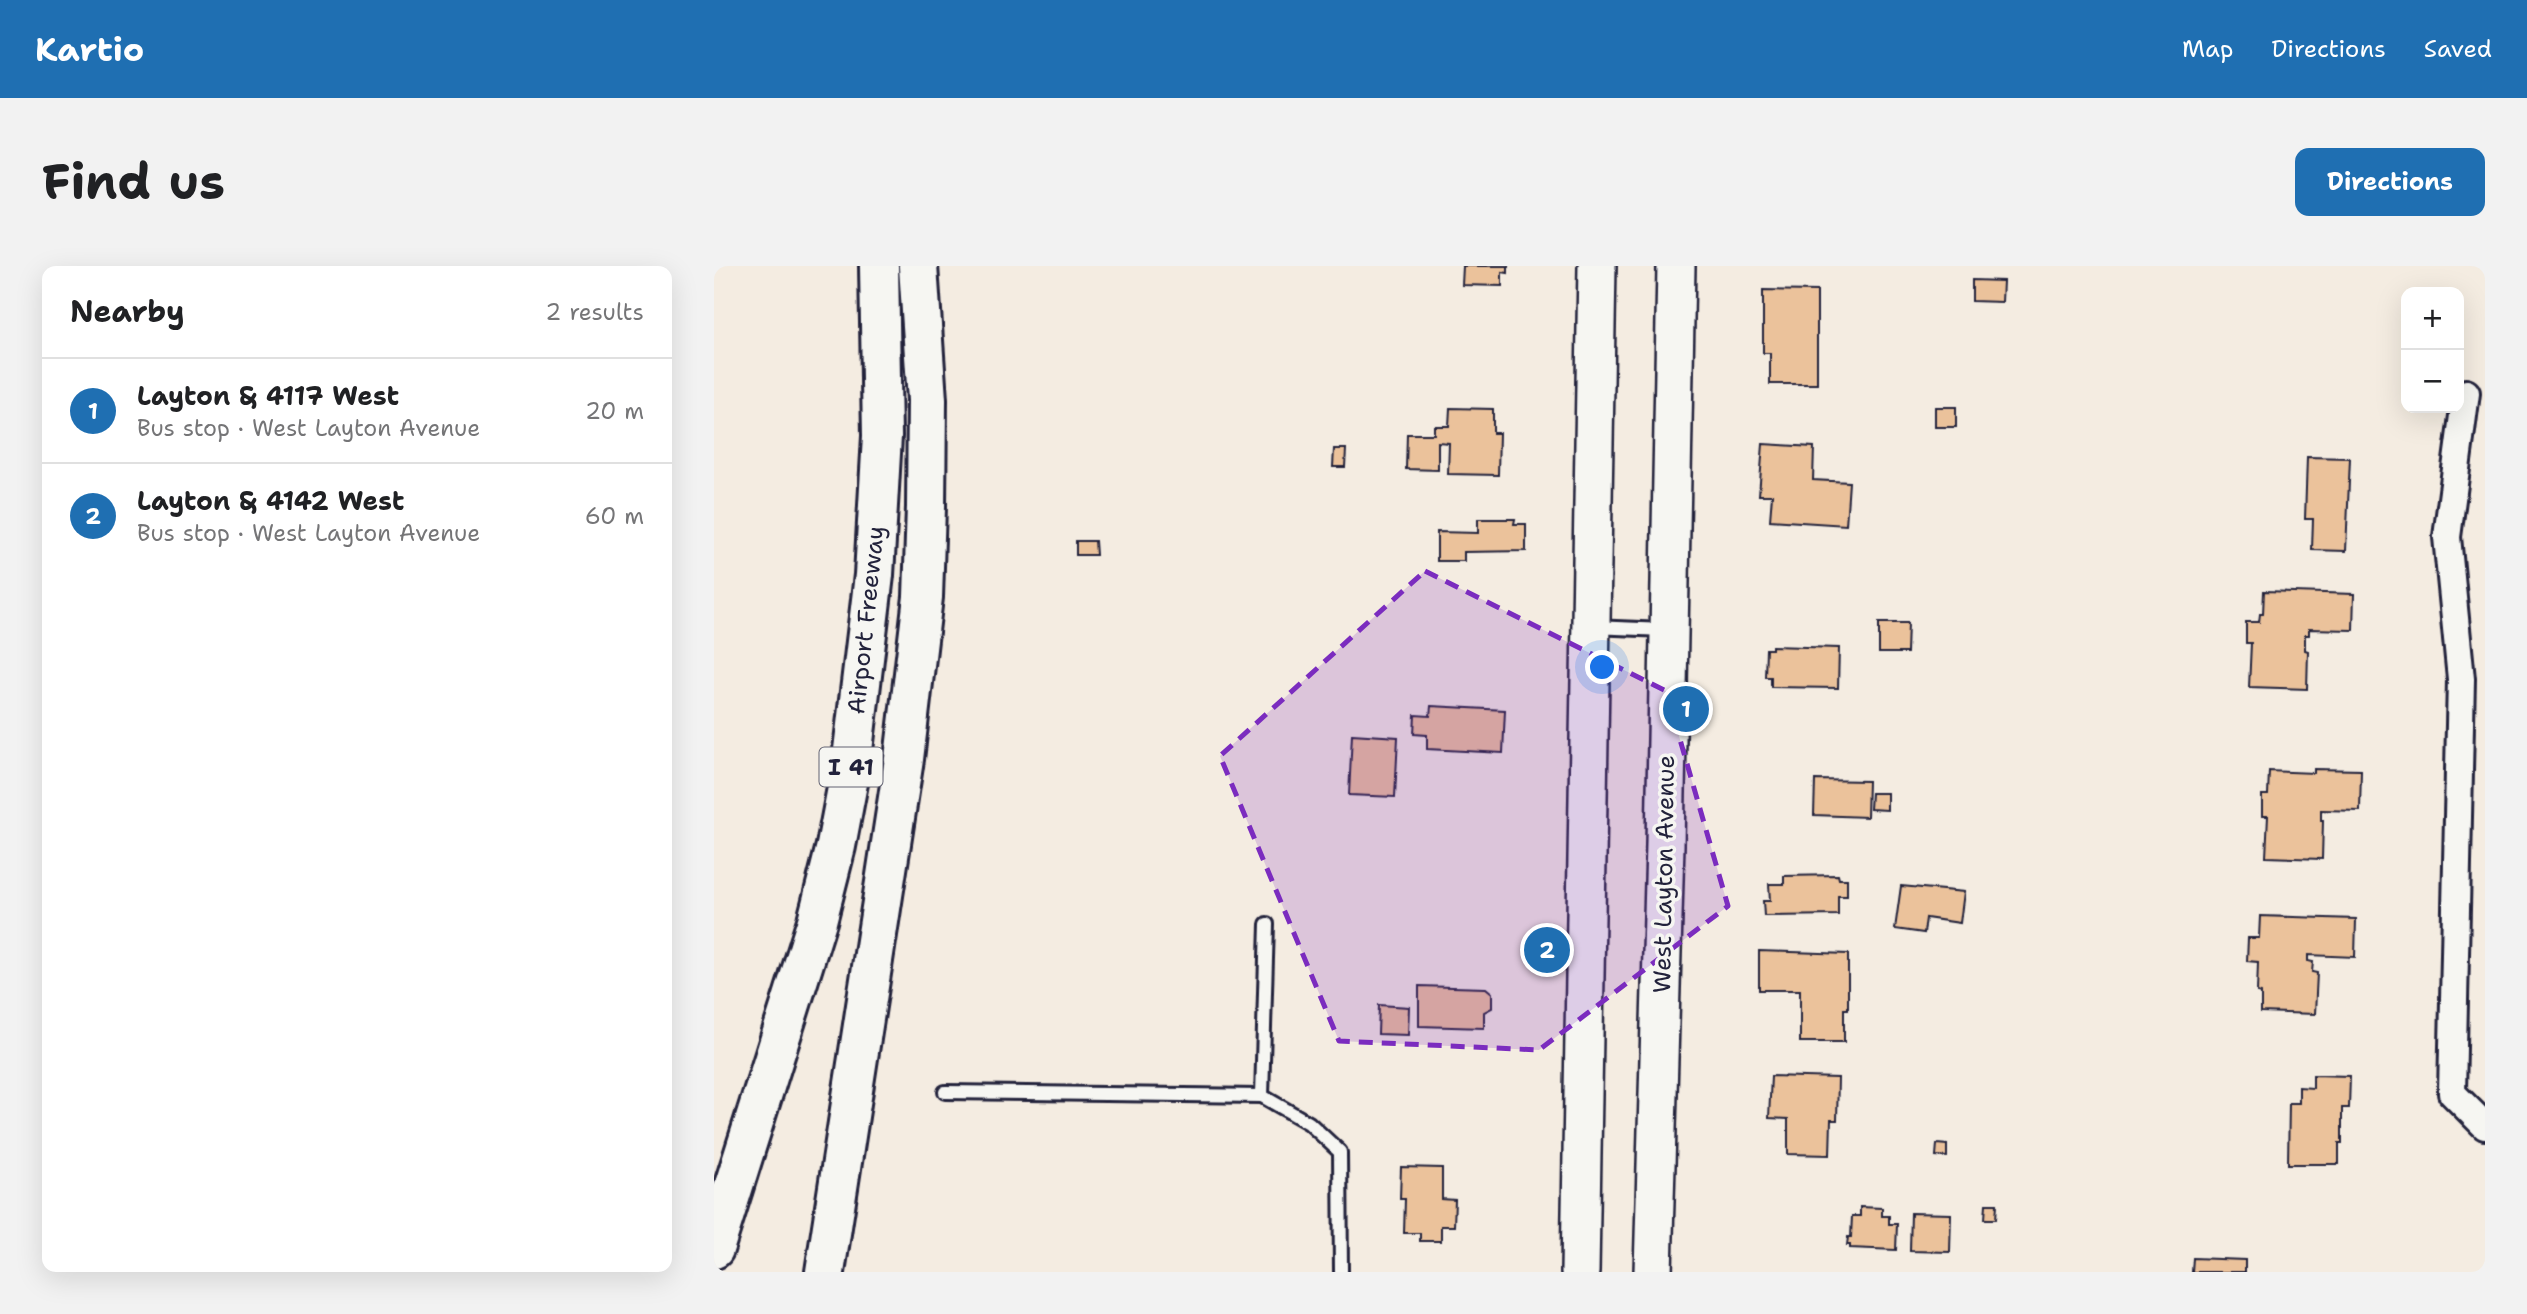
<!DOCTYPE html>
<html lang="en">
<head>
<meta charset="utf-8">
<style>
	:root { --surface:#fff; --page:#f2f2f2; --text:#202124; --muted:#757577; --line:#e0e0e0; --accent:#1f6fb2 }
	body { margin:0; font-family:"Shantell Sans",sans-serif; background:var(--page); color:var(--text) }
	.controls { position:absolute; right:21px; top:21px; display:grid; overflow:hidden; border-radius:14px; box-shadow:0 7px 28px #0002 }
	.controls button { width:63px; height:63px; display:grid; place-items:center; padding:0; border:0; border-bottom:2px solid var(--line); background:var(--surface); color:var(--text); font:35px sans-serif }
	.you { position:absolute; left:889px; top:402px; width:24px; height:24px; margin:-18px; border:5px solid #fff; border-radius:50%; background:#1a73e8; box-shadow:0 0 0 10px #1a73e833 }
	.badge { display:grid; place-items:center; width:46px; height:46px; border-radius:50%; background:var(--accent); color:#fff; font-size:23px; font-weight:700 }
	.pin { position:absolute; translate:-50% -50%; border:4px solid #fff; box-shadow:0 2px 7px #0006 }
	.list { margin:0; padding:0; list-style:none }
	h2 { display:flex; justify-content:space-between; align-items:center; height:91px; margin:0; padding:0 28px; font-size:30px }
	h2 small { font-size:23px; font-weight:400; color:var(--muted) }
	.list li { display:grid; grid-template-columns:46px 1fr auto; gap:21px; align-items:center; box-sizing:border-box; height:105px; padding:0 28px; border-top:2px solid var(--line) }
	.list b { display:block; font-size:26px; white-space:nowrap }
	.list p { margin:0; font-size:23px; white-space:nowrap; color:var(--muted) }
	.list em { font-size:23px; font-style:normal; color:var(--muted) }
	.map { position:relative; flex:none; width:1771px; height:1006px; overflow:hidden; border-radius:14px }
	header { display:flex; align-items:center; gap:42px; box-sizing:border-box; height:98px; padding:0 35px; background:var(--accent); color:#fff }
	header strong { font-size:33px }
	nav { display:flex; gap:38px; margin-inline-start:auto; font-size:24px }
	.intro { display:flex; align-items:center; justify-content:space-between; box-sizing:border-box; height:168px; padding:0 42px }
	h1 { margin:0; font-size:49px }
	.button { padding:18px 32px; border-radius:14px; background:var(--accent); color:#fff; font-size:24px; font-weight:700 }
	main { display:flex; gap:42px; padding:0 42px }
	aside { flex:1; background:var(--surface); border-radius:14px; box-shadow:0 7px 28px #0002 }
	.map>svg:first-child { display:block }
	.building { fill:#ebc29b; stroke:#22223b; stroke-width:2 }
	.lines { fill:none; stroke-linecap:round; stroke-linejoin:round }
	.service-casing { stroke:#22223b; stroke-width:18 }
	.minor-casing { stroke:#22223b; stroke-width:32 }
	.secondary-casing { stroke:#22223b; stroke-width:42 }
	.motorway-casing { stroke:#22223b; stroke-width:44 }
	.service { stroke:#f6f6f2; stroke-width:12 }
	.minor { stroke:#f6f6f2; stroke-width:26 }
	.secondary { stroke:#f6f6f2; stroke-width:37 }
	.motorway { stroke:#f6f6f2; stroke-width:38 }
	.marked { fill:#7b2cbf; fill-opacity:0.2; stroke:#7b2cbf; stroke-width:5; stroke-dasharray:14 9; stroke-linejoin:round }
	.labels { text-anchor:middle; stroke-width:7; stroke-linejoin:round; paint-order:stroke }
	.shield { fill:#f6f6f2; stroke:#626272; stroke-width:2 }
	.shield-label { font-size:23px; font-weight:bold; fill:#22223b }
	.street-label { font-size:24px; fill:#22223b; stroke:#f6f6f2 }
</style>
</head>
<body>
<header>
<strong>Kartio</strong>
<nav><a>Map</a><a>Directions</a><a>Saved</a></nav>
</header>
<div class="intro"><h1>Find us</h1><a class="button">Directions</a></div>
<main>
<aside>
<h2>Nearby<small>2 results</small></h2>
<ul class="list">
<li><span class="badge">1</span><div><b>Layton &amp; 4117 West</b><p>Bus stop · West Layton Avenue</p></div><em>20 m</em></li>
<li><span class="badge">2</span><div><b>Layton &amp; 4142 West</b><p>Bus stop · West Layton Avenue</p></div><em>60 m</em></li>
</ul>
</aside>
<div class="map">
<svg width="1771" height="1006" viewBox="0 0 1771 1006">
	<rect width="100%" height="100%" fill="#f4ece1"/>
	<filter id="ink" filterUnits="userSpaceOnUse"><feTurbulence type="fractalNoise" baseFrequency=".0143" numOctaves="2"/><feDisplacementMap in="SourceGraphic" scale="14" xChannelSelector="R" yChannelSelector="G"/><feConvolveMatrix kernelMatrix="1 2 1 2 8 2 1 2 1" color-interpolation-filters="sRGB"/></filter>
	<g filter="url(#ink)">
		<path class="building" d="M 749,0 L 794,0 L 794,7 L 788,6 L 788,20 L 748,19 Z
			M 1258,14 L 1289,15 L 1288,36 L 1258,35 Z
			M 1049,24 L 1103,25 L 1103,118 L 1056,118 L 1056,87 L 1049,87 Z
			M 1221,141 L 1242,141 L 1242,161 L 1221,161 Z
			M 736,142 L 779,143 L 779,167 L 785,167 L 784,209 L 734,208 L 735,177 L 724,176 L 724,204 L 692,203 L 693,168 L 720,168 L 720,160 L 735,160 Z
			M 1049,178 L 1100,181 L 1099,214 L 1135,216 L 1132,259 L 1056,254 L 1058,229 L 1045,229 Z
			M 620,183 L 632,183 L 631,201 L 619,201 Z
			M 1593,191 L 1636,192 L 1632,285 L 1598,284 L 1599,253 L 1591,253 Z
			M 764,253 L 801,253 L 800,258 L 812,258 L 812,285 L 750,286 L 750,295 L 723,295 L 723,266 L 764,267 Z
			M 362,275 L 381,275 L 382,289 L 362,289 Z
			M 1550,325 L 1640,328 L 1639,364 L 1595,363 L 1595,369 L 1591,369 L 1591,384 L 1594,385 L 1593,423 L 1535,421 L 1537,377 L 1532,377 L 1532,356 L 1545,356 L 1546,348 L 1549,348 Z
			M 1165,357 L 1194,357 L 1193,387 L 1165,387 Z
			M 1058,380 L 1125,382 L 1124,422 L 1057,421 L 1057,411 L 1051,411 L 1052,383 L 1058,383 Z
			M 717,440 L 791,444 L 789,487 L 713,483 L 713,469 L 700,468 L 701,449 L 716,450 Z
			M 638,468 L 684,471 L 681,531 L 635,529 Z
			M 1600,503 L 1647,504 L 1646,545 L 1607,544 L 1607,555 L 1609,555 L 1608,593 L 1552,591 L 1554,550 L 1548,550 L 1548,529 L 1554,529 L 1555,505 L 1600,507 Z
			M 1101,514 L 1154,515 L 1153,551 L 1100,549 Z
			M 1157,527 L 1173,527 L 1173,544 L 1156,543 Z
			M 1124,609 L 1125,613 L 1133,613 L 1133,630 L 1124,630 L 1124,649 L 1050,650 L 1049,635 L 1056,635 L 1055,618 L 1070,618 L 1070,610 Z
			M 1187,620 L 1250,626 L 1246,657 L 1212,652 L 1210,667 L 1181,663 Z
			M 1546,650 L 1642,653 L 1641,691 L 1594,689 L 1594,695 L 1599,696 L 1598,706 L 1603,707 L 1601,748 L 1547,746 L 1547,727 L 1543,726 L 1544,696 L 1533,695 L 1534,672 L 1545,672 Z
			M 1045,685 L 1134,688 L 1134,743 L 1130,743 L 1130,776 L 1086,776 L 1086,724 L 1045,724 Z
			M 705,720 L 772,722 L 778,727 L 778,742 L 770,746 L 770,762 L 705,760 Z
			M 665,739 L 695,741 L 694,769 L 664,768 Z
			M 1599,809 L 1636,810 L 1635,842 L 1628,842 L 1628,877 L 1625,877 L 1625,898 L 1574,898 L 1575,837 L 1585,837 L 1585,821 L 1599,822 Z
			M 1057,810 L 1124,812 L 1123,854 L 1117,854 L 1116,889 L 1074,888 L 1074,853 L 1055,852 Z
			M 1223,878 L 1233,879 L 1233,891 L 1222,890 Z
			M 687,901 L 728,902 L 728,933 L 741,934 L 740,960 L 727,960 L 727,975 L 706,975 L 706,967 L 690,967 L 691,933 L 686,933 Z
			M 1272,938 L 1283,938 L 1282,953 L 1271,953 Z
			M 1146,941 L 1168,942 L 1168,950 L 1175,950 L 1175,958 L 1183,958 L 1182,984 L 1136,982 L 1136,979 L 1133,979 L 1134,971 L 1137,971 L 1138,950 L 1146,950 Z
			M 1197,947 L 1237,948 L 1236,986 L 1196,985 Z
			M 1479,992 L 1531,994 L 1531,1006 L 1478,1006 Z"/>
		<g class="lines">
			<defs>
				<path id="service" d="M 878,361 L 951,364
					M 231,826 L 548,830 L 595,857 L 626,886 L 627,1006
					M 548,830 L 553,658"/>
				<path id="minor" d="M 1752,127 L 1733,271 L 1747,413 L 1738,827 L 1771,860"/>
				<path id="secondary" d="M 866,1006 L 883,0
					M 939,1006 L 951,579 L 962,0"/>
				<path id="motorway" d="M 0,983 L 103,655 L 122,580 L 137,501 L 160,309 L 168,170 L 165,0
					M 111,1006 L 190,493 L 209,331 L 212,241 L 213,134 L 204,0"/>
			</defs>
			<use href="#service" class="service-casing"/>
			<use href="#minor" class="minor-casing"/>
			<use href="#secondary" class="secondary-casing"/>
			<use href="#motorway" class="motorway-casing"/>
			<use href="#service" class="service"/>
			<use href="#minor" class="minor"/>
			<use href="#secondary" class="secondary"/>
			<use href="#motorway" class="motorway"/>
		</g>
	</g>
	<path class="marked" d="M 711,305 L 952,425 L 1014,640 L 825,784 L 625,775 L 506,490 Z"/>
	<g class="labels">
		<rect class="shield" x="105.5" y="481.5" width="63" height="39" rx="5"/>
		<g class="shield-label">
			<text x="137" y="509">I 41</text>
		</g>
		<g class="street-label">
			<text transform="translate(152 354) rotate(-84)" y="8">Airport Freeway</text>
			<text transform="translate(950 608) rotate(-89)" y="8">West Layton Avenue</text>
		</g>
	</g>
</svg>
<div class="controls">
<button>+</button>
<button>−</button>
</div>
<div class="you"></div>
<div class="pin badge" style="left:972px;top:443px">1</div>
<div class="pin badge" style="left:833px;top:684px">2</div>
</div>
</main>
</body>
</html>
